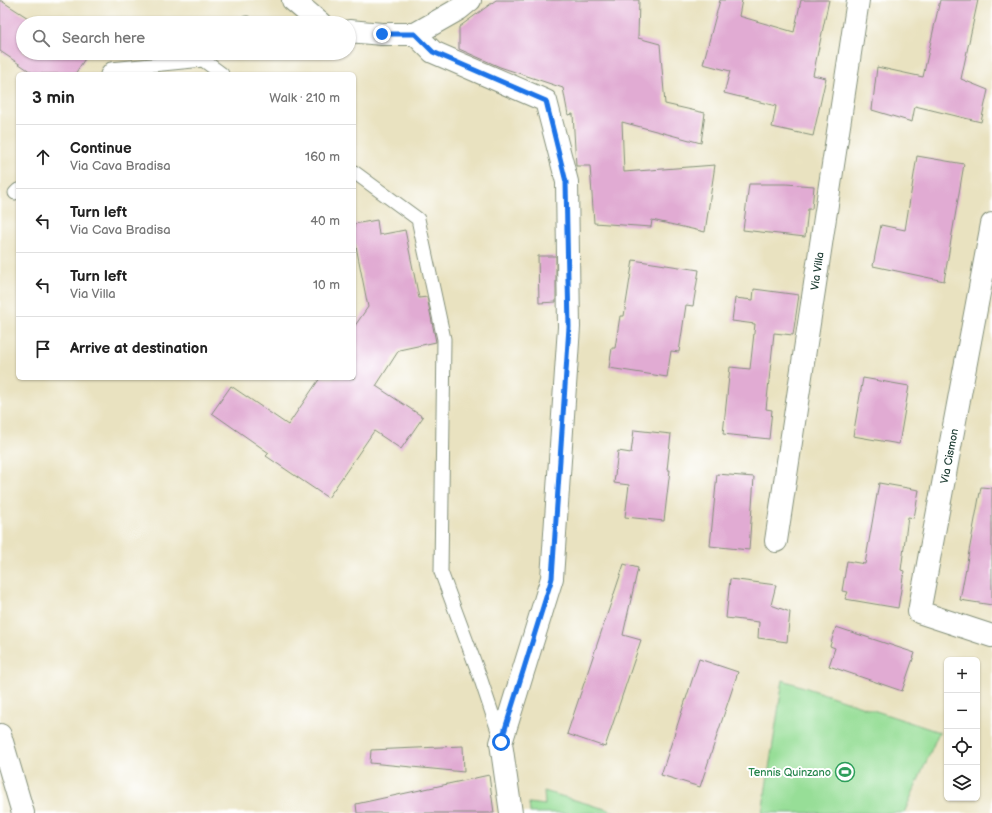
<!DOCTYPE html>
<html lang="en">
<head>
<meta charset="utf-8">
<style>
	:root { --surface:#fff; --page:#f2f2f2; --text:#222; --muted:#767676; --line:#e0e0e0 }
	body { margin:0; font-family:"Balsamiq Sans",sans-serif; background:var(--page); color:var(--text) }
	.controls { position:absolute; right:12px; bottom:12px; display:grid; overflow:hidden; border-radius:6px; box-shadow:0 1px 3px #0004 }
	.controls button { width:36px; height:36px; display:grid; place-items:center; padding:0; border:0; border-bottom:1px solid var(--line); background:var(--surface); color:var(--text); font:20px sans-serif }
	.stop { position:absolute; width:12px; height:12px; margin:-9px; border:3px solid #1a73e8; border-radius:50%; background:#fff }
	.stop.end { background:#1a73e8; border-color:#fff; box-shadow:0 1px 4px #0008 }
	.list { margin:0; padding:0; list-style:none }
	h2 { display:flex; justify-content:space-between; align-items:center; height:52px; margin:0; padding:0 16px; font-size:17px }
	h2 small { font-size:13px; font-weight:400; color:var(--muted) }
	.list li { display:grid; grid-template-columns:26px 1fr auto; gap:12px; align-items:center; box-sizing:border-box; height:64px; padding:0 16px; border-top:1px solid var(--line) }
	.list b { display:block; font-size:15px; white-space:nowrap }
	.list p { margin:0; font-size:13px; white-space:nowrap; color:var(--muted) }
	.list em { font-size:13px; font-style:normal; color:var(--muted) }
	.icon { flex:none; width:22px; height:22px; fill:none; stroke:currentColor; stroke-width:2; stroke-linecap:round; stroke-linejoin:round }
	.map { position:relative; flex:none; width:992px; height:813px; overflow:hidden }
	.search { position:absolute; background:var(--surface); box-shadow:0 1px 3px #0004; left:16px; top:16px; width:340px; height:44px; display:flex; align-items:center; gap:10px; box-sizing:border-box; padding:0 14px; border-radius:22px; color:var(--muted); font-size:15px }
	.panel { position:absolute; background:var(--surface); box-shadow:0 1px 3px #0004; left:16px; top:72px; width:340px; height:308px; border-radius:6px }
	.map>svg:first-child { display:block }
	.green { fill:#97de97; stroke:#5b8e66 }
	.building { fill:#e1abd3 }
	.lines { fill:none; stroke-linecap:round; stroke-linejoin:round }
	.service-casing { stroke:#84907a; stroke-width:15 }
	.minor-casing { stroke:#84907a; stroke-width:24 }
	.service { stroke:#fff; stroke-width:13 }
	.minor { stroke:#fff; stroke-width:22 }
	.route { stroke:#1a73e8; stroke-width:5 }
	.labels { text-anchor:middle; stroke-width:4; stroke-linejoin:round; paint-order:stroke }
	.street-label { font-size:11px; fill:#1f3d34; stroke:#fff }
	.leisure-label { font-size:11px; fill:#27864d; stroke:#fff; text-anchor:end }
</style>
</head>
<body>
<div class="map">
<svg width="992" height="813" viewBox="0 0 992 813">
	<rect width="100%" height="100%" fill="#fff"/>
	<filter id="ink" filterUnits="userSpaceOnUse"><feTurbulence type="fractalNoise" baseFrequency=".025" numOctaves="2"/><feDisplacementMap in="SourceGraphic" scale="8" xChannelSelector="R" yChannelSelector="G"/><feConvolveMatrix kernelMatrix="1 2 1 2 8 2 1 2 1" color-interpolation-filters="sRGB"/></filter>
	<filter id="wash" filterUnits="userSpaceOnUse"><feTurbulence type="fractalNoise" baseFrequency=".012" numOctaves="4" result="noise"/><feDisplacementMap in="SourceGraphic" scale="16" xChannelSelector="R" yChannelSelector="G"/><feGaussianBlur stdDeviation="0.9" result="paint"/><feColorMatrix in="noise" values="0 0 0 0 0 0 0 0 0 0 0 0 0 0 0 0 0 1.4 0 .05"/><feComposite in="paint" operator="in"/></filter>
	<g filter="url(#wash)">
		<rect width="100%" height="100%" fill="#e9e2c0"/>
		<path class="green" d="M 783,680 L 939,732 L 904,813 L 762,813 Z
			M 544,791 L 619,813 L 530,813 L 529,803 L 545,805 Z"/>
		<g id="blocks">
			<path class="building" d="M 0,0 L 36,23 L 23,23 L 23,53 L 81,53 L 86,57 L 75,74 L 34,74 L 0,51 Z
				M 496,0 L 639,0 L 638,38 L 660,44 L 665,104 L 705,113 L 701,143 L 622,122 L 624,172 L 715,165 L 705,232 L 652,220 L 651,227 L 594,223 L 590,166 L 576,166 L 573,114 L 568,115 L 563,88 L 500,67 L 459,49 L 459,27 Z
				M 720,0 L 742,0 L 739,16 L 794,32 L 801,0 L 829,0 L 813,75 L 826,78 L 813,136 L 772,127 L 776,106 L 724,93 L 730,71 L 703,64 Z
				M 940,0 L 978,0 L 961,79 L 988,90 L 981,122 L 915,106 L 912,122 L 872,110 L 877,67 L 923,77 Z
				M 917,156 L 964,164 L 944,281 L 873,266 L 881,225 L 905,230 Z
				M 749,184 L 786,184 L 814,186 L 812,209 L 808,209 L 805,237 L 743,230 Z
				M 377,220 L 379,235 L 405,230 L 419,298 L 427,297 L 436,342 L 399,350 L 376,386 L 423,417 L 401,449 L 374,431 L 328,498 L 266,456 L 269,453 L 212,413 L 231,386 L 288,425 L 320,378 L 354,378 L 354,327 L 368,307 L 354,236 L 354,224 Z
				M 538,256 L 556,256 L 556,302 L 539,303 Z
				M 633,260 L 699,270 L 693,306 L 686,305 L 679,352 L 671,351 L 667,377 L 609,368 L 612,348 L 615,348 L 620,316 L 624,316 Z
				M 754,289 L 799,295 L 793,335 L 774,333 L 766,409 L 772,410 L 769,439 L 723,434 L 730,367 L 750,369 L 755,324 L 732,321 L 735,298 L 753,300 Z
				M 863,378 L 909,386 L 899,444 L 853,436 Z
				M 634,430 L 671,434 L 667,470 L 670,470 L 664,521 L 625,517 L 629,485 L 614,483 L 618,451 L 631,453 Z
				M 717,474 L 754,477 L 749,550 L 710,546 Z
				M 879,483 L 919,490 L 914,518 L 908,517 L 901,570 L 904,571 L 898,608 L 845,599 L 848,592 L 842,591 L 847,561 L 865,564 Z
				M 981,487 L 992,488 L 992,605 L 960,600 Z
				M 624,564 L 638,568 L 623,635 L 641,640 L 605,747 L 567,734 Z
				M 730,579 L 776,585 L 771,605 L 790,612 L 787,642 L 758,638 L 759,622 L 726,618 Z
				M 836,627 L 915,653 L 902,691 L 829,666 L 835,648 L 830,646 Z
				M 699,659 L 738,672 L 700,787 L 661,775 Z
				M 463,746 L 464,772 L 370,763 L 371,750 Z
				M 489,775 L 494,813 L 357,813 L 356,804 Z"/>
		</g>
	</g>
	<g filter="url(#ink)">
		<use href="#blocks" fill-opacity="0" stroke="#84907a" stroke-width="1"/>
		<g class="lines">
			<defs>
				<path id="service" d="M 246,23 L 247,23
					M 211,53 L 203,60 L 222,74
					M 107,74 L 111,69 L 203,60
					M 354,172 L 418,219 L 444,339 L 441,572 L 480,677 L 501,740
					M 15,193 L 18,190"/>
				<g id="minor">
					<path d="M 293,0 L 320,23"/>
					<path d="M 349,31 L 382,34 L 415,34 L 459,9 L 470,0"/>
					<path d="M 415,34 L 433,52 L 546,101 L 567,182 L 569,327 L 552,578 L 501,743 L 511,813"/>
					<path d="M 992,224 L 919,612 L 992,636"/>
					<path id="s1" d="M 776,541 L 858,0"/>
					<path d="M 0,735 L 23,813"/>
				</g>
			</defs>
			<use href="#service" class="service-casing"/>
			<use href="#minor" class="minor-casing"/>
			<use href="#service" class="service"/>
			<use href="#minor" class="minor"/>
		</g>
	</g>
	<g class="lines" filter="url(#ink)">
		<path class="route" d="M 382,34 L 415,34 L 433,52 L 546,101 L 566,182 L 569,327 L 552,578 L 501,742"/>
	</g>
	<defs>
		<symbol id="stadium-ring" viewBox="-11 -11 22 22"><circle r="9.5" fill="#fff" stroke="#2e9e5b" stroke-width="1.5"/><path d="M0-5a6.5 5 0 1 0 0 10a6.5 5 0 1 0 0-10ZM-3.5-1.8h7v3.6h-7Z" fill="#2e9e5b"/></symbol>
	</defs>
	<g fill-rule="evenodd">
		<use href="#stadium-ring" x="834" y="761" width="22" height="22"/>
	</g>
	<g class="labels">
		<g class="street-label">
			<text dy="4" stroke="none"><textPath href="#s1" startOffset="273">Via Villa</textPath></text>
			<text transform="translate(949 456) rotate(-79)" y="4">Via Cismon</text>
		</g>
		<g class="leisure-label">
			<text x="831" y="776">Tennis Quinzano</text>
		</g>
	</g>
</svg>
<div class="controls">
<button>+</button>
<button>−</button>
<button><svg class="icon" aria-label="locate" viewBox="0 0 24 24"><circle cx="12" cy="12" r="6"/><path d="M12 2v4M12 18v4M2 12h4M18 12h4"/></svg></button>
<button><svg class="icon" aria-label="layers" viewBox="0 0 24 24"><path d="M12 4l9 5-9 5-9-5zM3 14l9 5 9-5"/></svg></button>
</div>
<div class="stop" style="left:501px;top:742px"></div>
<div class="stop end" style="left:382px;top:34px"></div>
<div class="search"><svg class="icon" aria-label="search" viewBox="0 0 24 24"><circle cx="10" cy="10" r="6"/><path d="M15 15l6 6"/></svg>Search here</div>
<section class="panel">
<h2>3 min<small>Walk · 210 m</small></h2>
<ul class="list">
<li><svg class="icon" aria-label="ahead" viewBox="0 0 24 24"><path d="M12 20V5M6 11l6-6 6 6"/></svg><div><b>Continue</b><p>Via Cava Bradisa</p></div><em>160 m</em></li>
<li><svg class="icon" aria-label="left" viewBox="0 0 24 24"><path d="M17 20v-9H6M10 6l-5 5 5 5"/></svg><div><b>Turn left</b><p>Via Cava Bradisa</p></div><em>40 m</em></li>
<li><svg class="icon" aria-label="left" viewBox="0 0 24 24"><path d="M17 20v-9H6M10 6l-5 5 5 5"/></svg><div><b>Turn left</b><p>Via Villa</p></div><em>10 m</em></li>
<li><svg class="icon" aria-label="arrive" viewBox="0 0 24 24"><path d="M6 21V4h12l-3 4 3 4H6"/></svg><div><b>Arrive at destination</b></div></li>
</ul>
</section>
</div>
</body>
</html>
